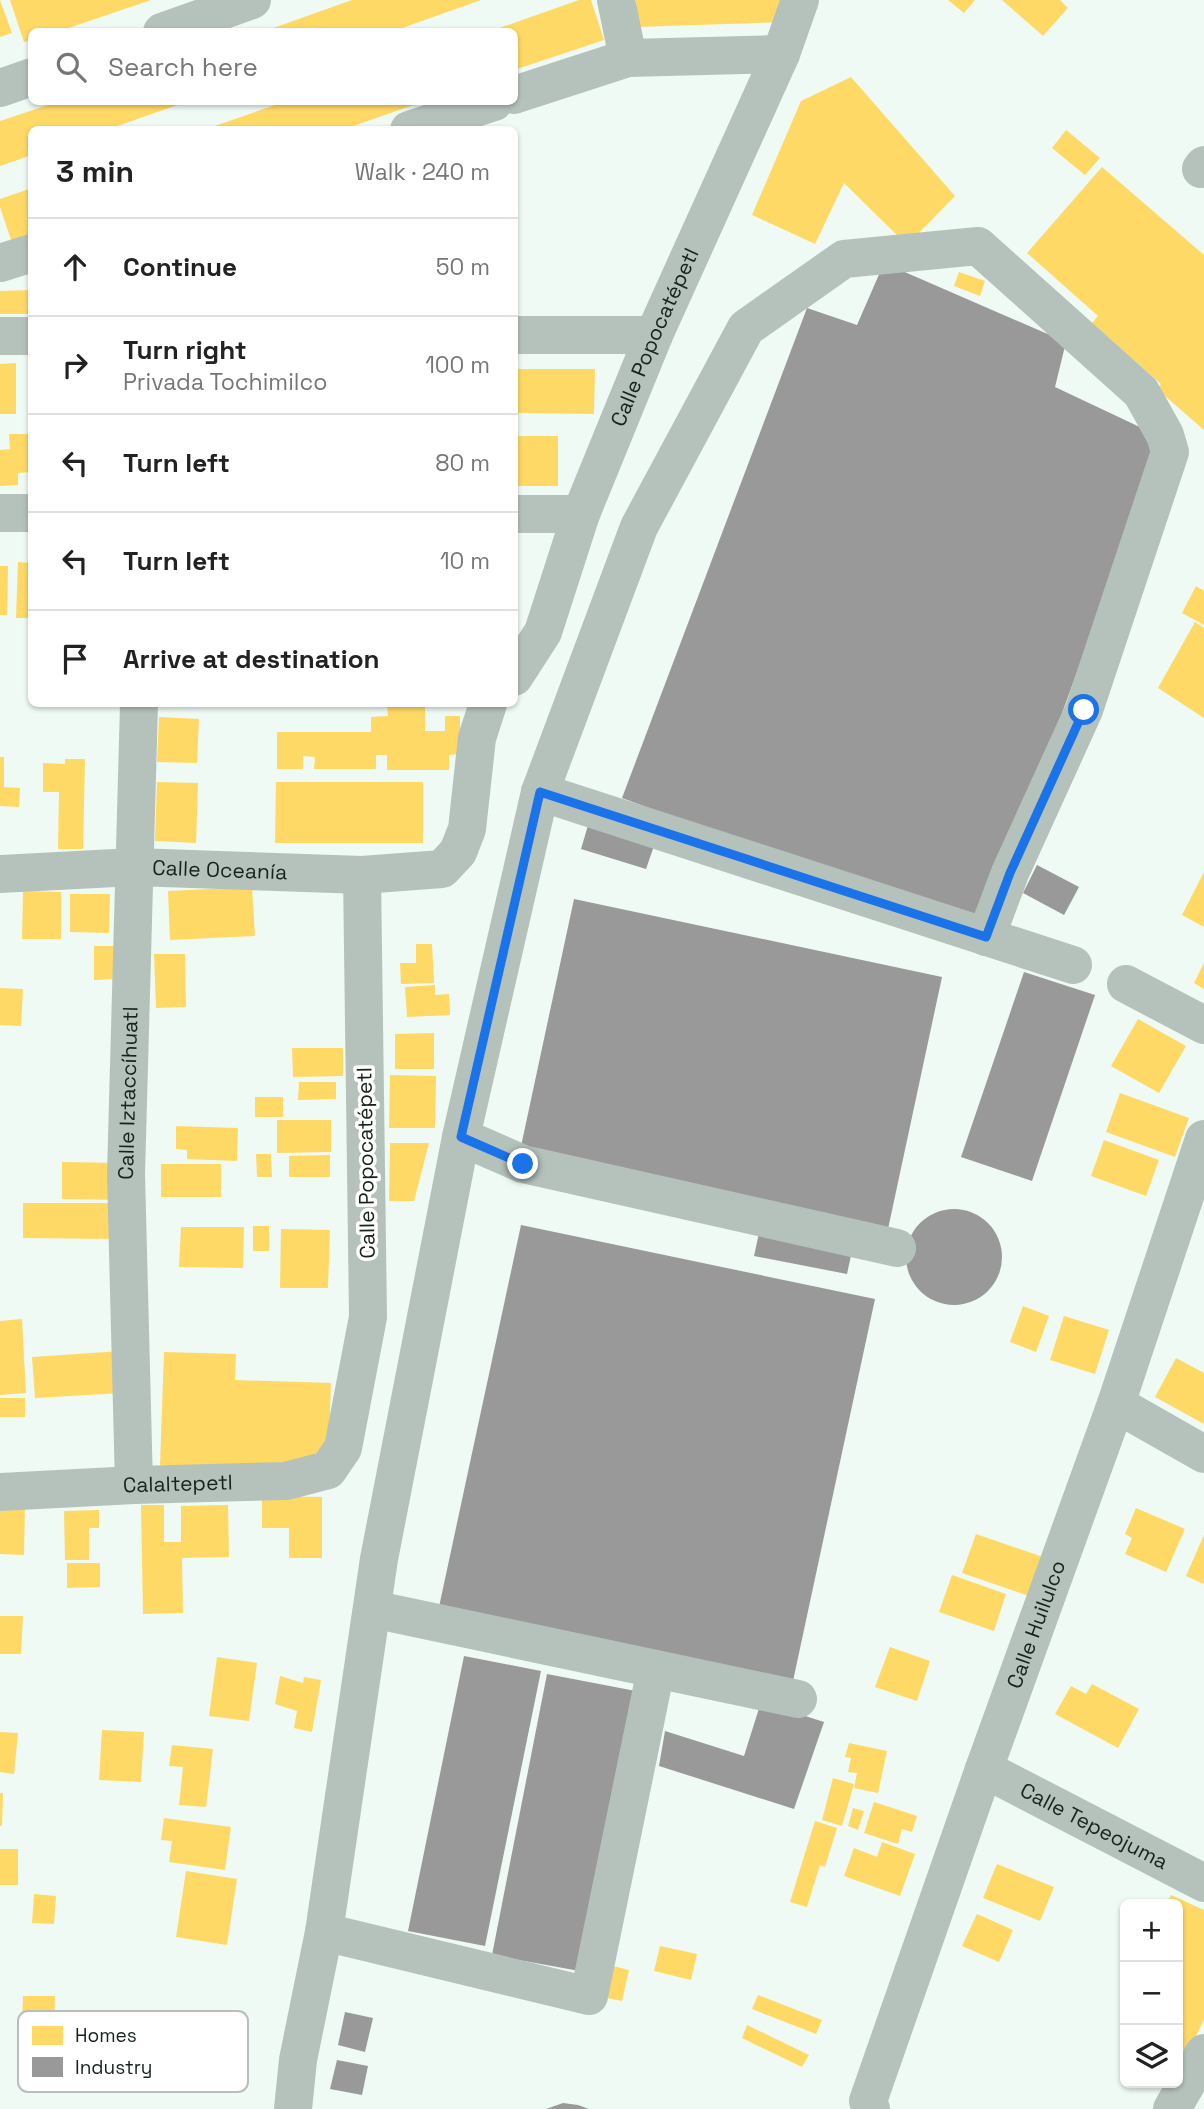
<!DOCTYPE html>
<html lang="en">
<head>
<meta charset="utf-8">
<style>
	:root { --surface:#fff; --page:#f6f6f6; --text:#222; --muted:#767676; --line:#e0e0e0 }
	body { margin:0; font-family:"Space Grotesk",sans-serif; background:var(--page); color:var(--text) }
	.controls { position:absolute; right:21px; bottom:21px; display:grid; overflow:hidden; border-radius:10px; box-shadow:0 2px 5px #0004 }
	.controls button { width:63px; height:63px; display:grid; place-items:center; padding:0; border:0; border-bottom:2px solid var(--line); background:var(--surface); color:var(--text); font:35px sans-serif }
	.stop { position:absolute; width:21px; height:21px; margin:-16px; border:5px solid #1a73e8; border-radius:50%; background:#fff }
	.stop.end { background:#1a73e8; border-color:#fff; box-shadow:0 2px 7px #0008 }
	.list { margin:0; padding:0; list-style:none }
	h2 { display:flex; justify-content:space-between; align-items:center; height:91px; margin:0; padding:0 28px; font-size:30px }
	h2 small { font-size:23px; font-weight:400; color:var(--muted) }
	.list li { display:grid; grid-template-columns:46px 1fr auto; gap:21px; align-items:center; box-sizing:border-box; height:98px; padding:0 28px; border-top:2px solid var(--line) }
	.list b { display:block; font-size:26px; white-space:nowrap }
	.list p { margin:0; font-size:23px; white-space:nowrap; color:var(--muted) }
	.list em { font-size:23px; font-style:normal; color:var(--muted) }
	.icon { flex:none; width:38px; height:38px; fill:none; stroke:currentColor; stroke-width:2; stroke-linecap:round; stroke-linejoin:round }
	.map { position:relative; flex:none; width:1204px; height:2109px; overflow:hidden }
	.search { position:absolute; background:var(--surface); box-shadow:0 2px 5px #0004; left:28px; top:28px; width:490px; height:77px; display:flex; align-items:center; gap:18px; box-sizing:border-box; padding:0 24px; border-radius:10px; color:var(--muted); font-size:26px }
	.panel { position:absolute; background:var(--surface); box-shadow:0 2px 5px #0004; left:28px; top:126px; width:490px; height:581px; border-radius:10px }
	.map>svg:first-child { display:block }
	.homes { fill:#ffd966 }
	.industry { fill:#999 }
	.lines { fill:none; stroke-linecap:round; stroke-linejoin:round }
	.minor { stroke:#b5c2bb; stroke-width:38 }
	.route { stroke:#1a73e8; stroke-width:9 }
	.labels { text-anchor:middle; stroke-width:7; stroke-linejoin:round; paint-order:stroke }
	.street-label { font-size:21px; fill:#16231c; stroke:#fff }
	.key { fill:#fff; stroke:#b9bdbb; stroke-width:2 }
	.key-label { font-size:19px; fill:#16231c }
</style>
</head>
<body>
<div class="map">
<svg width="1204" height="2109" viewBox="0 0 1204 2109">
	<rect width="100%" height="100%" fill="#effaf4"/>
	<path class="homes" d="M 0,0 L 12,33 L 0,37 Z
		M 10,0 L 151,0 L 57,32 L 32,32 L 32,40 L 24,42 Z
		M 352,0 L 481,0 L 391,32 L 262,32 Z
		M 579,0 L 591,0 L 604,40 L 514,70 L 514,32 L 488,32 Z
		M 636,0 L 784,0 L 785,22 L 637,27 Z
		M 948,0 L 975,0 L 964,13 Z
		M 1002,0 L 1060,0 L 1068,8 L 1043,36 Z
		M 851,77 L 955,196 L 907,245 L 844,183 L 815,244 L 752,215 L 801,101 Z
		M 57,102 L 186,102 L 106,130 L 32,130 L 32,155 L 0,166 L 0,121 Z
		M 284,102 L 422,102 L 342,130 L 203,130 Z
		M 1066,130 L 1100,158 L 1085,175 L 1052,148 Z
		M 1102,167 L 1204,255 L 1204,430 L 1157,389 L 1161,384 L 1092,323 L 1098,316 L 1027,253 Z
		M 32,188 L 32,236 L 12,243 L 0,207 L 0,199 Z
		M 959,272 L 985,281 L 980,296 L 954,286 Z
		M 32,290 L 32,314 L 0,314 L 0,291 Z
		M 16,363 L 16,414 L 0,414 L 0,364 Z
		M 514,369 L 595,369 L 594,414 L 514,413 Z
		M 9,434 L 32,434 L 32,472 L 18,473 L 18,485 L 0,486 L 0,450 L 10,449 Z
		M 514,436 L 558,436 L 558,486 L 514,486 Z
		M 18,562 L 32,563 L 32,618 L 16,618 Z
		M 0,566 L 8,566 L 7,615 L 0,615 Z
		M 1196,586 L 1204,591 L 1204,625 L 1182,613 Z
		M 1195,622 L 1204,628 L 1204,718 L 1158,688 Z
		M 387,706 L 425,706 L 425,731 L 445,731 L 445,716 L 460,716 L 460,754 L 449,755 L 449,770 L 387,770 L 387,755 L 376,755 L 376,769 L 314,769 L 315,757 L 303,756 L 303,769 L 277,769 L 277,732 L 371,732 L 371,717 L 388,716 Z
		M 159,717 L 199,719 L 197,763 L 157,762 Z
		M 0,757 L 4,757 L 4,787 L 20,788 L 19,807 L 0,806 Z
		M 65,759 L 85,759 L 83,849 L 58,849 L 59,792 L 43,792 L 43,763 L 65,764 Z
		M 157,782 L 198,783 L 196,843 L 155,841 Z
		M 276,782 L 423,782 L 423,843 L 275,843 Z
		M 1204,872 L 1204,927 L 1182,915 Z
		M 252,887 L 255,936 L 170,940 L 168,891 Z
		M 23,891 L 61,892 L 61,939 L 22,939 Z
		M 70,894 L 110,894 L 109,933 L 70,932 Z
		M 416,944 L 432,944 L 434,983 L 401,984 L 400,963 L 416,963 Z
		M 94,946 L 119,946 L 118,979 L 94,980 Z
		M 154,954 L 185,954 L 186,1007 L 156,1008 Z
		M 1204,963 L 1204,989 L 1194,983 Z
		M 435,985 L 435,995 L 449,994 L 450,1015 L 407,1017 L 405,987 Z
		M 0,988 L 23,989 L 21,1026 L 0,1025 Z
		M 1138,1019 L 1186,1046 L 1159,1093 L 1111,1066 Z
		M 434,1033 L 434,1069 L 395,1069 L 395,1034 Z
		M 292,1048 L 343,1048 L 343,1076 L 293,1077 Z
		M 390,1075 L 436,1076 L 435,1128 L 389,1128 Z
		M 299,1082 L 336,1082 L 336,1099 L 298,1100 Z
		M 1120,1093 L 1189,1118 L 1175,1157 L 1106,1132 Z
		M 255,1097 L 283,1097 L 283,1117 L 255,1117 Z
		M 277,1120 L 331,1120 L 331,1152 L 277,1153 Z
		M 176,1126 L 238,1128 L 237,1161 L 187,1159 L 187,1150 L 176,1149 Z
		M 1104,1140 L 1159,1160 L 1146,1196 L 1091,1176 Z
		M 390,1143 L 429,1143 L 414,1201 L 389,1201 Z
		M 256,1154 L 271,1154 L 272,1177 L 257,1177 Z
		M 330,1155 L 330,1177 L 289,1177 L 289,1156 Z
		M 62,1162 L 123,1163 L 123,1200 L 62,1199 Z
		M 161,1164 L 221,1164 L 221,1197 L 161,1197 Z
		M 23,1203 L 120,1203 L 120,1239 L 23,1238 Z
		M 253,1226 L 269,1226 L 269,1251 L 253,1251 Z
		M 181,1227 L 244,1227 L 243,1268 L 179,1267 Z
		M 281,1229 L 330,1230 L 328,1288 L 280,1288 Z
		M 1023,1306 L 1049,1316 L 1036,1352 L 1010,1342 Z
		M 1064,1316 L 1109,1330 L 1095,1374 L 1050,1360 Z
		M 22,1319 L 26,1393 L 0,1395 L 0,1321 Z
		M 121,1351 L 123,1393 L 35,1398 L 32,1357 Z
		M 164,1352 L 236,1354 L 235,1380 L 331,1383 L 328,1470 L 160,1465 Z
		M 1176,1358 L 1204,1373 L 1204,1424 L 1155,1397 Z
		M 0,1398 L 25,1398 L 25,1417 L 0,1417 Z
		M 262,1496 L 322,1497 L 322,1558 L 289,1558 L 289,1528 L 262,1528 Z
		M 0,1504 L 25,1504 L 24,1555 L 0,1554 Z
		M 141,1505 L 164,1505 L 164,1542 L 181,1542 L 181,1506 L 228,1505 L 229,1557 L 182,1558 L 183,1613 L 143,1614 Z
		M 1136,1508 L 1185,1529 L 1166,1572 L 1125,1554 L 1132,1538 L 1125,1534 Z
		M 99,1510 L 99,1528 L 89,1528 L 89,1560 L 65,1560 L 64,1511 Z
		M 976,1534 L 1043,1557 L 1029,1596 L 962,1573 Z
		M 1204,1535 L 1204,1584 L 1186,1576 Z
		M 67,1563 L 100,1563 L 100,1587 L 67,1588 Z
		M 952,1575 L 1006,1594 L 994,1631 L 939,1612 Z
		M 0,1616 L 23,1616 L 21,1654 L 0,1654 Z
		M 890,1647 L 930,1661 L 917,1701 L 875,1687 Z
		M 217,1657 L 257,1663 L 249,1721 L 209,1716 Z
		M 280,1676 L 303,1683 L 304,1677 L 321,1680 L 312,1732 L 294,1728 L 297,1711 L 275,1704 Z
		M 1092,1684 L 1139,1709 L 1118,1748 L 1055,1714 L 1071,1686 L 1086,1694 Z
		M 102,1730 L 144,1732 L 141,1782 L 99,1780 Z
		M 0,1732 L 18,1733 L 14,1774 L 0,1772 Z
		M 849,1743 L 887,1751 L 878,1793 L 854,1788 L 857,1773 L 848,1772 L 851,1758 L 845,1757 Z
		M 172,1745 L 213,1749 L 206,1807 L 179,1805 L 183,1767 L 169,1766 Z
		M 833,1778 L 854,1784 L 842,1826 L 822,1820 Z
		M 0,1793 L 3,1793 L 2,1826 L 0,1826 Z
		M 874,1802 L 917,1816 L 912,1832 L 902,1829 L 898,1844 L 864,1833 Z
		M 853,1808 L 864,1811 L 858,1830 L 848,1826 Z
		M 164,1818 L 231,1827 L 225,1870 L 169,1862 L 172,1841 L 161,1840 Z
		M 815,1821 L 837,1828 L 825,1867 L 820,1865 L 807,1907 L 790,1902 Z
		M 882,1842 L 915,1854 L 900,1896 L 844,1876 L 854,1848 L 877,1857 Z
		M 0,1849 L 18,1849 L 18,1885 L 0,1885 Z
		M 997,1864 L 1054,1887 L 1040,1921 L 983,1898 Z
		M 186,1871 L 237,1879 L 227,1945 L 176,1937 Z
		M 34,1894 L 56,1896 L 54,1924 L 32,1923 Z
		M 1171,1895 L 1204,1910 L 1204,2019 L 1186,2058 L 1178,2054 L 1178,1904 L 1166,1904 Z
		M 977,1914 L 1013,1930 L 999,1962 L 962,1946 Z
		M 660,1946 L 697,1954 L 691,1980 L 654,1971 Z
		M 609,1965 L 629,1970 L 622,2001 L 602,1997 Z
		M 758,1995 L 822,2020 L 816,2034 L 752,2009 Z
		M 23,1996 L 55,1996 L 54,2047 L 21,2046 Z
		M 747,2025 L 809,2055 L 802,2067 L 742,2038 Z"/>
	<path class="industry" d="M 884,263 L 1066,342 L 1055,387 L 1163,438 L 982,931 L 622,798 L 807,308 L 857,325 Z
		M 589,822 L 655,843 L 646,869 L 581,849 Z
		M 1037,865 L 1079,887 L 1064,915 L 1023,893 Z
		M 574,899 L 942,977 L 888,1229 L 520,1151 Z
		M 1024,972 L 1095,995 L 1032,1181 L 961,1157 Z
		M906 1257a48 48 0 1 1 96 0a48 48 0 1 1-96 0Z
		M 521,1225 L 875,1299 L 793,1681 L 439,1607 Z
		M 759,1233 L 852,1251 L 847,1274 L 754,1256 Z
		M 464,1656 L 541,1671 L 485,1946 L 408,1931 Z
		M 547,1674 L 641,1692 L 585,1972 L 492,1955 Z
		M 761,1702 L 824,1722 L 794,1809 L 659,1766 L 665,1731 L 744,1756 Z
		M 345,2012 L 373,2018 L 365,2052 L 338,2045 Z
		M 337,2060 L 368,2066 L 362,2095 L 330,2089 Z
		M 563,2103 L 578,2105 L 589,2109 L 546,2109 Z"/>
	<g class="lines">
		<g class="minor">
			<path d="M 616,0 L 628,58"/>
			<path d="M 162,32 L 252,0"/>
			<path d="M 0,88 L 32,77"/>
			<path d="M 514,95 L 628,58 L 781,54"/>
			<path d="M 409,130 L 494,102"/>
			<path d="M 1201,169 L 1204,165"/>
			<path d="M 0,263 L 32,253"/>
			<path d="M 514,335 L 654,335"/>
			<path d="M 0,336 L 32,336"/>
			<path d="M 0,513 L 32,513"/>
			<path d="M 514,514 L 581,514"/>
			<path id="s1" d="M 514,677 L 543,632 L 581,514 L 654,335 L 781,54 L 800,0"/>
			<path d="M 540,792 L 1073,965"/>
			<path id="s2" d="M 0,874 L 134,867 L 362,875 L 442,869 L 458,852 L 467,829 L 477,738 L 488,704"/>
			<path d="M 1126,984 L 1204,1025"/>
			<path d="M 461,1137 L 523,1164 L 897,1248"/>
			<path d="M 1116,1404 L 1204,1454"/>
			<path id="s3" d="M 134,1485 L 126,1174 L 139,704"/>
			<path id="s4" d="M 0,1492 L 134,1485 L 286,1481 L 328,1470 L 343,1448 L 368,1317 L 362,875"/>
			<path d="M 372,1609 L 798,1699"/>
			<path id="s5" d="M 984,1769 L 1204,1883"/>
			<path d="M 324,1932 L 589,1996 L 656,1669"/>
			<path d="M 293,2109 L 298,2060 L 324,1932 L 379,1559 L 461,1137 L 540,792 L 639,527 L 746,328 L 844,259 L 978,246 L 1141,392 L 1165,435 L 1170,452 L 1084,710 L 1010,873 L 986,937"/>
			<path id="s6" d="M 871,2109 L 868,2101 L 984,1769 L 1116,1404 L 1204,1139"/>
			<path d="M 1172,2109 L 1204,2053"/>
		</g>
	</g>
	<g class="lines">
		<path class="route" d="M 523,1164 L 461,1137 L 540,792 L 986,937 L 1010,873 L 1084,710"/>
	</g>
	<g class="labels">
		<g class="street-label">
			<text dy="7" stroke="none"><textPath href="#s1" startOffset="369">Calle Popocatépetl</textPath></text>
			<text dy="7" stroke="none"><textPath href="#s2" startOffset="220">Calle Oceanía</textPath></text>
			<text dy="7" stroke="none"><textPath href="#s3" startOffset="392">Calle Iztaccíhuatl</textPath></text>
			<text transform="translate(366 1163) rotate(-91)" y="7">Calle Popocatépetl</text>
			<text dy="7" stroke="none"><textPath href="#s4" startOffset="178">Calaltepetl</textPath></text>
			<text dy="7" stroke="none"><textPath href="#s6" startOffset="514">Calle Huilulco</textPath></text>
			<text dy="7" stroke="none"><textPath href="#s5" startOffset="124">Calle Tepeojuma</textPath></text>
		</g>
	</g>
	<rect x="18" y="2011" width="230" height="81" rx="10" class="key"/>
	<rect x="32" y="2026" width="31" height="19" fill="#ffd966"/>
	<rect x="32" y="2057" width="31" height="20" fill="#999"/>
	<g class="key-label">
		<text x="75" y="2042">Homes</text>
		<text x="75" y="2074">Industry</text>
	</g>
</svg>
<div class="controls">
<button>+</button>
<button>−</button>
<button><svg class="icon" aria-label="layers" viewBox="0 0 24 24"><path d="M12 4l9 5-9 5-9-5zM3 14l9 5 9-5"/></svg></button>
</div>
<div class="stop" style="left:1084px;top:710px"></div>
<div class="stop end" style="left:523px;top:1164px"></div>
<div class="search"><svg class="icon" aria-label="search" viewBox="0 0 24 24"><circle cx="10" cy="10" r="6"/><path d="M15 15l6 6"/></svg>Search here</div>
<section class="panel">
<h2>3 min<small>Walk · 240 m</small></h2>
<ul class="list">
<li><svg class="icon" aria-label="ahead" viewBox="0 0 24 24"><path d="M12 20V5M6 11l6-6 6 6"/></svg><div><b>Continue</b></div><em>50 m</em></li>
<li><svg class="icon" aria-label="right" viewBox="0 0 24 24"><path d="M7 20v-9h11M14 6l5 5-5 5"/></svg><div><b>Turn right</b><p>Privada Tochimilco</p></div><em>100 m</em></li>
<li><svg class="icon" aria-label="left" viewBox="0 0 24 24"><path d="M17 20v-9H6M10 6l-5 5 5 5"/></svg><div><b>Turn left</b></div><em>80 m</em></li>
<li><svg class="icon" aria-label="left" viewBox="0 0 24 24"><path d="M17 20v-9H6M10 6l-5 5 5 5"/></svg><div><b>Turn left</b></div><em>10 m</em></li>
<li><svg class="icon" aria-label="arrive" viewBox="0 0 24 24"><path d="M6 21V4h12l-3 4 3 4H6"/></svg><div><b>Arrive at destination</b></div></li>
</ul>
</section>
</div>
</body>
</html>
